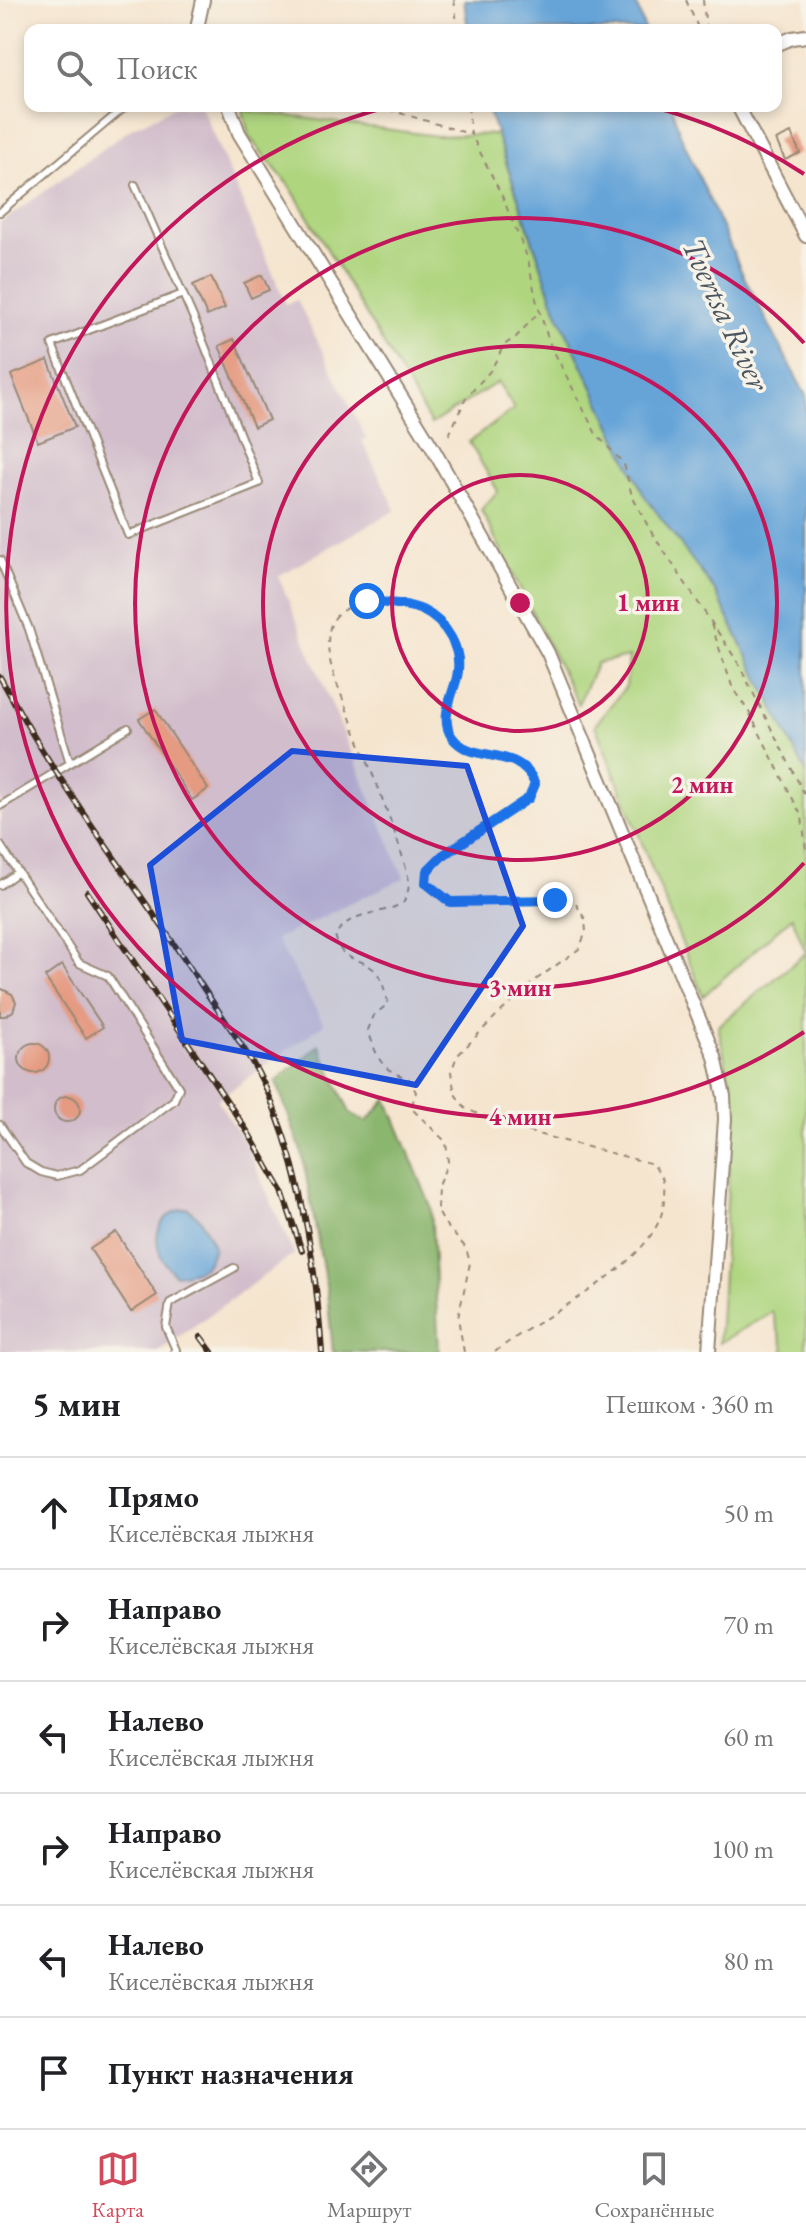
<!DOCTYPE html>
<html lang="ru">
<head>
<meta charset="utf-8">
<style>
	:root { --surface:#fff; --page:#f2f2f2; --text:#202124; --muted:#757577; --line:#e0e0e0; --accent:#d1495b }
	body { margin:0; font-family:"EB Garamond",serif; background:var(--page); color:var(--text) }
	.stop { position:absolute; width:24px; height:24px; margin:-18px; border:6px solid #1a73e8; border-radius:50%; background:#fff }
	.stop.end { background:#1a73e8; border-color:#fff; box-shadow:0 2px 8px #0008 }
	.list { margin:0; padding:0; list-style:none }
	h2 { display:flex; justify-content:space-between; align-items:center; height:104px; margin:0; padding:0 32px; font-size:34px }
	h2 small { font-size:26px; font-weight:400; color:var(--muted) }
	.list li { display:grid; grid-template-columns:52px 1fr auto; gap:24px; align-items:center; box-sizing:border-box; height:112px; padding:0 32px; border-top:2px solid var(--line) }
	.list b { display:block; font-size:30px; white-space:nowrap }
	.list p { margin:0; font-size:26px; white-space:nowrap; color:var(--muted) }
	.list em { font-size:26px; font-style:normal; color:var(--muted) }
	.icon { flex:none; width:44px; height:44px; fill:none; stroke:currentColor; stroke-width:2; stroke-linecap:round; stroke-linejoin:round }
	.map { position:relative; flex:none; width:806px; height:1352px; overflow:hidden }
	.search { position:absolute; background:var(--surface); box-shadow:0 4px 12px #0003; left:24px; right:24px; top:24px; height:88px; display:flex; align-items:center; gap:20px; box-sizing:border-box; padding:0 28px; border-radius:16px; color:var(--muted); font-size:30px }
	.sheet { height:776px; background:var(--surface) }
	nav { display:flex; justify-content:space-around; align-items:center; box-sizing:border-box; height:112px; border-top:2px solid var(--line); background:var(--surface); font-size:22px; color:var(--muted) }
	nav a { display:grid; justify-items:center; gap:4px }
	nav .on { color:var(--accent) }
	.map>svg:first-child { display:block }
	.industrial { fill:#d1bdcb }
	.green { fill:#afd57f; stroke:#75804e; stroke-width:2 }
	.forest { fill:#8bb66e; stroke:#637046; stroke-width:2 }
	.water { fill:#66a4d8; stroke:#50677b; stroke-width:2 }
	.building { fill:#e59b82 }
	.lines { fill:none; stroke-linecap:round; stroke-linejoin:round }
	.lane-casing { stroke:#988876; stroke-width:10 }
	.street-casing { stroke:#988876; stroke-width:16 }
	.path { stroke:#988876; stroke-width:2; stroke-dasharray:6 6; stroke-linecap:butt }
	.lane { stroke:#fff; stroke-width:6 }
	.street { stroke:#fff; stroke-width:12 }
	.rail-casing { stroke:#3b2a1e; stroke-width:6 }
	.rail { stroke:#f7f3e8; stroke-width:3; stroke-dasharray:9; stroke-linecap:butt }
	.route { stroke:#1a73e8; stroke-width:10 }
	.marked { fill:#1d4ed8; fill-opacity:0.2; stroke:#1d4ed8; stroke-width:6; stroke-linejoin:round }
	.ring { fill:none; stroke:#c2185b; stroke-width:4 }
	.labels { text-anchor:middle; stroke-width:7; stroke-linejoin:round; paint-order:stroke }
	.water-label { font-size:32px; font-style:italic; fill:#4a555f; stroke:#f7f3e8 }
	.centre { fill:#c2185b; stroke:#f7f3e8; stroke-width:4 }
	.ring-label { font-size:24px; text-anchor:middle; font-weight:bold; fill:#c2185b; stroke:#f7f3e8; stroke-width:7; stroke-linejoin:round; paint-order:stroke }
</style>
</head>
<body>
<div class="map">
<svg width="806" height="1352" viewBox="0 0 806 1352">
	<rect width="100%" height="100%" fill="#f7f3e8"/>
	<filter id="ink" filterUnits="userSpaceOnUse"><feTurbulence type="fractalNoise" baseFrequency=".0125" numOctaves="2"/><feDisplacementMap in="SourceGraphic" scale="16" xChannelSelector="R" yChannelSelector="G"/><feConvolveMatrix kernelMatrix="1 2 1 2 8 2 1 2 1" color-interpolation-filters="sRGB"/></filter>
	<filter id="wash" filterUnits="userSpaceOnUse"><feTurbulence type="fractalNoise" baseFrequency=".006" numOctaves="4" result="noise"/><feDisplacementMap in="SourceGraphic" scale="32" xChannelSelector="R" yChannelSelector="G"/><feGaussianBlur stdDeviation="1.8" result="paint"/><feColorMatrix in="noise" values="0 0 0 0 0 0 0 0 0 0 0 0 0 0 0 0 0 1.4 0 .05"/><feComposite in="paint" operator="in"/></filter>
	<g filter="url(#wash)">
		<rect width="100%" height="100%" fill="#f5e5cf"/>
		<path class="industrial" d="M 176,106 L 201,106 L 286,304 L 297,300 L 366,438 L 362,441 L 396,510 L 278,576 L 404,878 L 276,939 L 324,1024 L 217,1100 L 245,1143 L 294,1254 L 158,1352 L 0,1352 L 0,220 L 2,222 L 132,128 Z"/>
		<path class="green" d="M 243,110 L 437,136 L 496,134 L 557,312 L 644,494 L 715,591 L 806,773 L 806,953 L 792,917 L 703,996 L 595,725 L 626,686 L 629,657 L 597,663 L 578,704 L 481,510 L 498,491 L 469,442 L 514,409 L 498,382 L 431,424 L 291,188 L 249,137 Z
			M 806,953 L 806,1352 L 783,1352 L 784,1348 L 772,1312 L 719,1343 L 733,1096 L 718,1026 Z"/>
		<path class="forest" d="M 319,1045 L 350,1113 L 366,1122 L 387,1099 L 431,1207 L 439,1352 L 333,1352 L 327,1291 L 302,1153 L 276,1081 Z"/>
		<path class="water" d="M 464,0 L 635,0 L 645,30 L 468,30 Z
			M 487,106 L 671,106 L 681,136 L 743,275 L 806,396 L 806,773 L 715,591 L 644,495 L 557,312 Z
			M 188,1208 L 201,1220 L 214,1246 C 209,1270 198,1272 175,1275 C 170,1269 162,1261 160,1254 C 151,1230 165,1211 188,1208 Z"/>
		<g id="blocks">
			<path class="building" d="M 791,133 L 800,153 L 785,160 L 776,140 Z
				M 262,275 L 269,290 L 251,298 L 244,283 Z
				M 211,277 L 225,308 L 207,316 L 193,285 Z
				M 234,339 L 269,420 L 254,427 L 219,346 Z
				M 48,360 L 75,427 L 38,442 L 11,375 Z
				M 155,709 L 208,789 L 192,800 L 139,719 Z
				M 62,965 L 103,1027 L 86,1038 L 45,977 Z
				M 0,988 L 12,994 L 16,1002 L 13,1011 L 5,1016 L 0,1016 Z
				M19 1058a15 15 0 1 1 30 0a15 15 0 1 1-30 0Z
				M54 1109a13 13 0 1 1 26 0a13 13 0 1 1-26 0Z
				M 116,1232 L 157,1295 L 131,1312 L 90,1249 Z"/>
		</g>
	</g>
	<g filter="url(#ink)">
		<use href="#blocks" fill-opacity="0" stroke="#988876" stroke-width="2"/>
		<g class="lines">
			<defs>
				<path id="lane" d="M 135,185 L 197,326 L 259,483 L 128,535 L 52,344 L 183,294
					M 0,212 L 126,106
					M 0,560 L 29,629 L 70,763
					M 0,806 L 128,728
					M 0,845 L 79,963 L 108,976 L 179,1088 L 174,1100 L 80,1170 L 57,1176 L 41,1172 L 26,1163 L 0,1125
					M 0,885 L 18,872
					M 174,1352 L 176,1350 L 166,1327 L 170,1303 L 234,1268"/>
				<path id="street" d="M 199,30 L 198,23 L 203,0
					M 776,45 L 792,38 L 806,36
					M 229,106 L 239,133 L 432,447 L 548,653 L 715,1057 L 724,1096 L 725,1119 L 709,1352
					M 738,106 L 806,236"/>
			</defs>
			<use href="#lane" class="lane-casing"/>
			<use href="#street" class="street-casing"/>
			<path class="path" d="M 454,0 L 458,30
				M 686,0 L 699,30
				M 703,0 L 706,30
				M 377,106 L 470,134
				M 468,106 L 471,134 L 502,196 L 528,259 L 536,299 L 549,342 L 596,434 L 624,464 L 632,496 L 650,530 L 737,661 L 806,797
				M 449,435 L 466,398 L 491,370 L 504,345 L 516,337 L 539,312
				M 711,624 L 733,689 L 749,712 L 802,817 L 806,849
				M 464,1352 L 458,1318 L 470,1263 L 466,1248 L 445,1224 L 437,1210 L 438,1186 L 448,1162 L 446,1142 L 411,1108 L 416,1092 L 408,1078 C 379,1070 377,1056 368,1030 L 374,1015 L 388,1004 C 385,992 382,975 372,968 C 354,954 342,964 335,935 C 355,907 379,918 404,902 C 406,896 409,890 409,884 C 409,875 404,863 402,855 C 386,803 363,753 344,702 C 335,679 325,656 329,632 C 335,594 397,597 423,611 C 435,618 450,632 456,645 C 470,675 430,712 454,739 C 477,764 520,746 535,784 L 529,798 L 442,856 L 427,871 L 426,883 L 450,902 L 555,900 L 576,904 L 585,919 L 586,932 L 579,949 L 537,979 L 495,1017 L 457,1056 L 451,1072 L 455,1094 L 465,1108 L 499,1124 L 653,1164 C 656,1169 661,1174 663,1180 C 665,1185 664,1192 664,1198 C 664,1263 539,1316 495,1352"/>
			<use href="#lane" class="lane"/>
			<use href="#street" class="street"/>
			<defs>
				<path id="rail" d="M 0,677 C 15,703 29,730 46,756 C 94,833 150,906 200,983 C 225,1022 258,1063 274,1108 C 304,1186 316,1269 322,1352
					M 87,892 L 249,1134 L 282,1191 L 302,1251
					M 201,1337 L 212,1352"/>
			</defs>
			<use href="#rail" class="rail-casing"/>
			<use href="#rail" class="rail"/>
		</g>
	</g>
	<g class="lines" filter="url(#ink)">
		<path class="route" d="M 367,601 C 384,603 406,603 422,610 C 447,622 463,650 457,677 C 453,695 439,718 452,737 C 472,765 519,744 535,784 L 529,798 L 442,856 L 427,871 L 426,883 L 450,902 L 555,900"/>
	</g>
	<path class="marked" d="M 292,751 L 467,766 L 523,926 L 416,1085 L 182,1040 L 150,865 Z"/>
	<g class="ring">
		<circle cx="520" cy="603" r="128"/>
		<circle cx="520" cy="603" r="257"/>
		<path d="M804 863A385 385 0 1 1 804 343"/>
		<path d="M804 1032A514 514 0 1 1 387 107M653 107A514 514 0 0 1 804 174"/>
	</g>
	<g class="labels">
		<g class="water-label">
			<text transform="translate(726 314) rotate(65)" y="11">Tvertsa River</text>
		</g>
	</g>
	<circle cx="520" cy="603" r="12" class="centre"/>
	<g class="ring-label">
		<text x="648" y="611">1 мин</text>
		<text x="702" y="793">2 мин</text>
		<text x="520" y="996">3 мин</text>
		<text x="520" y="1125">4 мин</text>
	</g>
</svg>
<div class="stop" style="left:367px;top:601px"></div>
<div class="stop end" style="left:555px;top:900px"></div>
<div class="search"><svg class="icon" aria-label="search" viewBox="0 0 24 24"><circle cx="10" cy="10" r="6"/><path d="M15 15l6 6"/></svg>Поиск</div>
</div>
<section class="sheet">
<h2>5 мин<small>Пешком · 360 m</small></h2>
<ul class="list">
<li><svg class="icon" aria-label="ahead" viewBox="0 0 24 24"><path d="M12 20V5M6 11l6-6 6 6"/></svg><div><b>Прямо</b><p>Киселёвская лыжня</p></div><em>50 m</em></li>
<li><svg class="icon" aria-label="right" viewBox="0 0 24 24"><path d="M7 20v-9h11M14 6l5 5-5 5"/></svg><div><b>Направо</b><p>Киселёвская лыжня</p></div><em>70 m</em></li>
<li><svg class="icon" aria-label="left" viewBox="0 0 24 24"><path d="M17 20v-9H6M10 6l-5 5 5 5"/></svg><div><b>Налево</b><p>Киселёвская лыжня</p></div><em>60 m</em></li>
<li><svg class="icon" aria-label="right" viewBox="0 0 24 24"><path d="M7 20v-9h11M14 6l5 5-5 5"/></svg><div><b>Направо</b><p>Киселёвская лыжня</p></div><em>100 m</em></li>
<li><svg class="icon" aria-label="left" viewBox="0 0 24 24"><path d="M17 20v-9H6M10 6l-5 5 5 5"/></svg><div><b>Налево</b><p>Киселёвская лыжня</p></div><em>80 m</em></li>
<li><svg class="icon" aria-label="arrive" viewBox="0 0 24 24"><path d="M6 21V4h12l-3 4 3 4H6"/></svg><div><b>Пункт назначения</b></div></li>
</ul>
</section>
<nav>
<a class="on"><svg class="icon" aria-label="map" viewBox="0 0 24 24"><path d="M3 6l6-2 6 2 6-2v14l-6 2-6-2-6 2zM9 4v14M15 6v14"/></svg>Карта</a>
<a><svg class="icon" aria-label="directions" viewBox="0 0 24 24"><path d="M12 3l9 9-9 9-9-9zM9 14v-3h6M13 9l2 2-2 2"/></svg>Маршрут</a>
<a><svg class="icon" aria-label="saved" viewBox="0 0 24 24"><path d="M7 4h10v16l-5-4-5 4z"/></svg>Сохранённые</a>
</nav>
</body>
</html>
